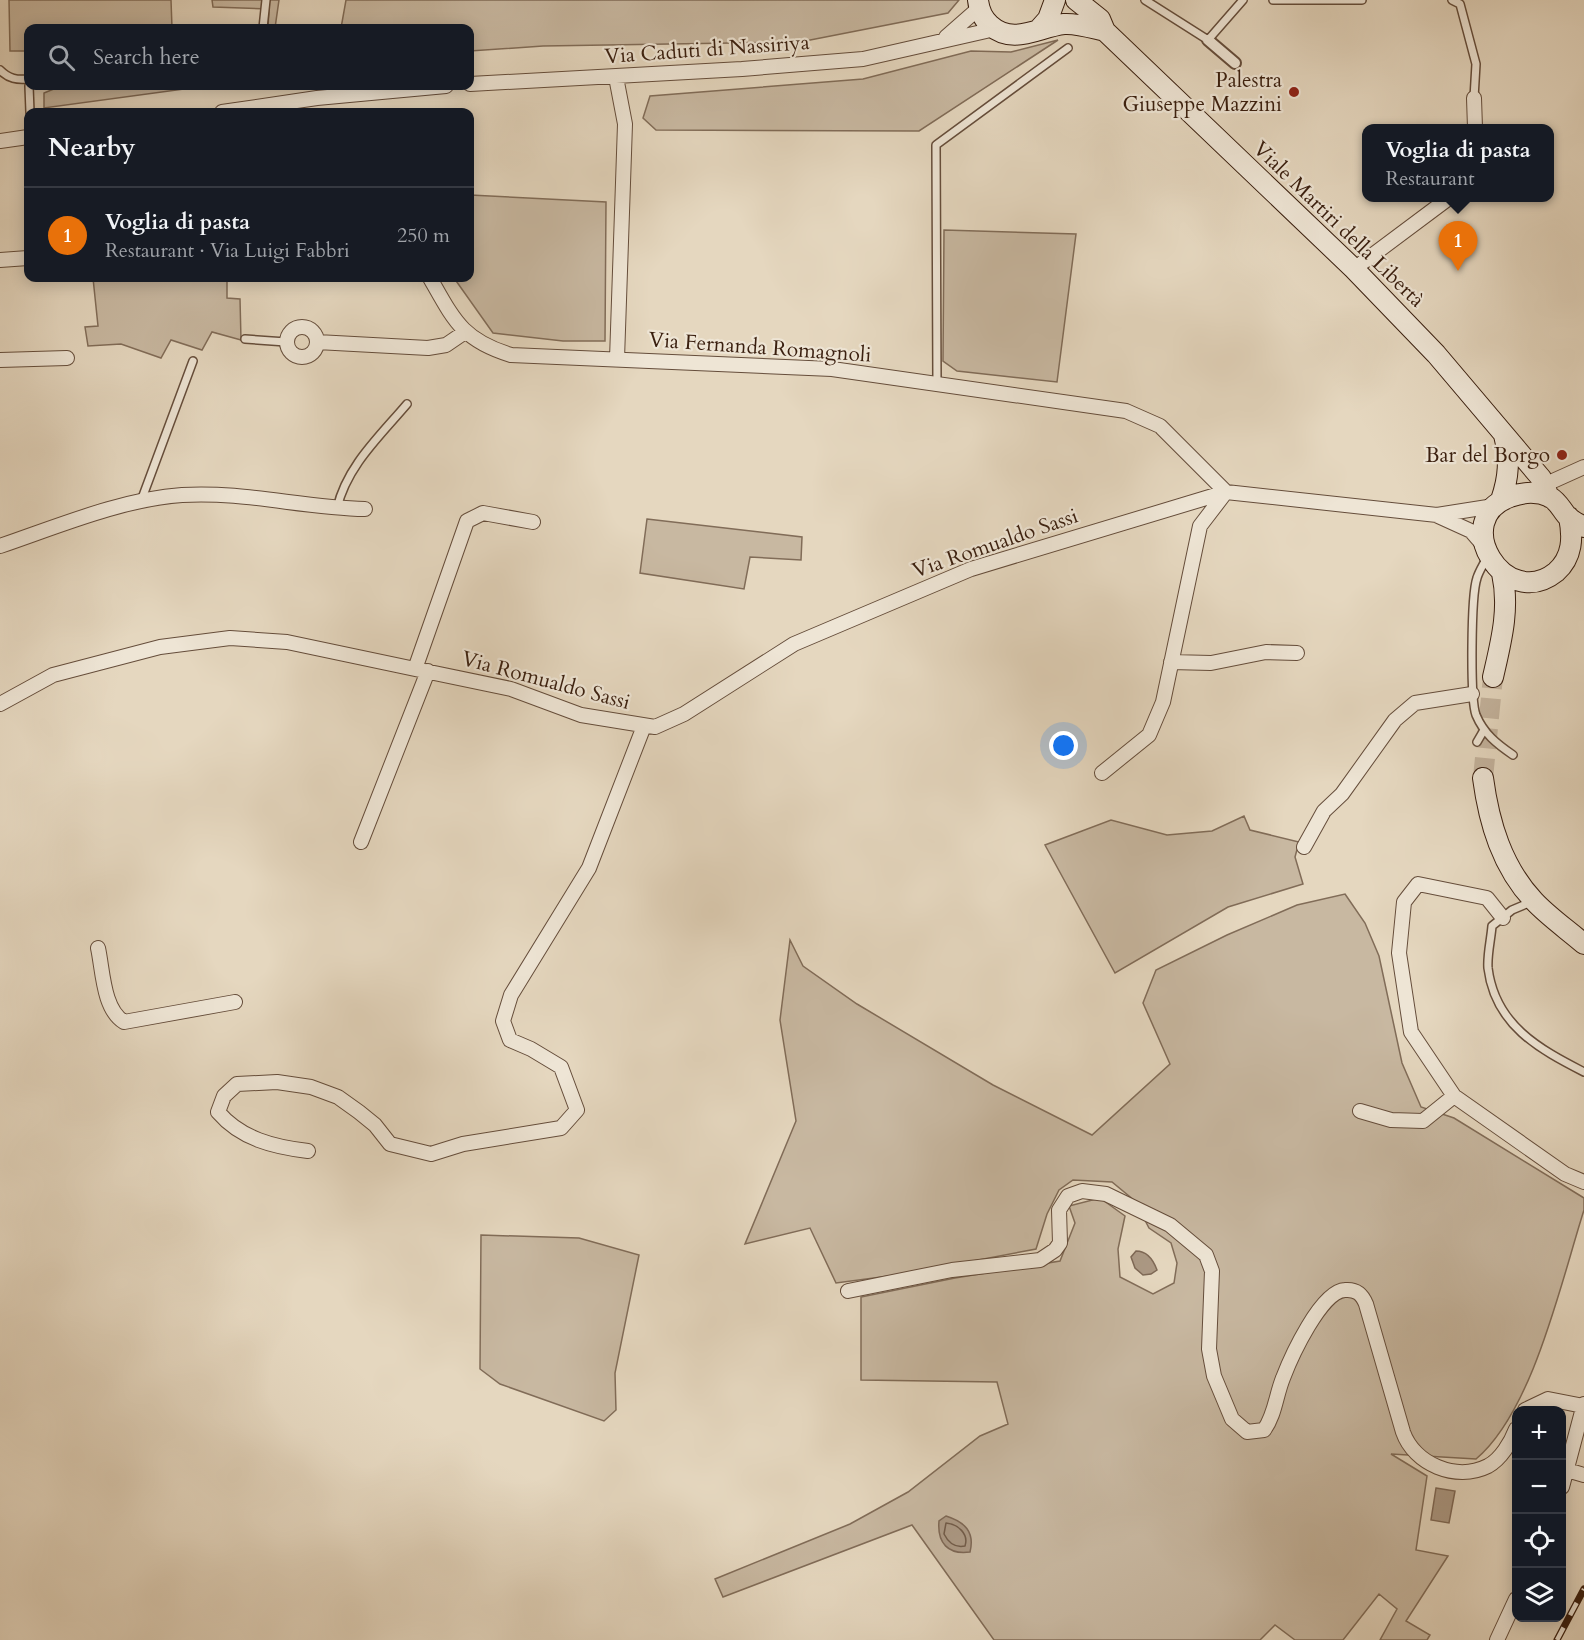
<!DOCTYPE html>
<html lang="en">
<head>
<meta charset="utf-8">
<style>
	:root { --surface:#171b24; --page:#20242c; --text:#f1f3f6; --muted:#9ea1a6; --line:#363941; --accent:#c59692 }
	body { margin:0; font-family:Cardo,serif; background:var(--page); color:var(--text) }
	.controls { position:absolute; right:18px; bottom:18px; display:grid; overflow:hidden; border-radius:12px; box-shadow:0 3px 15px #0003 }
	.controls button { width:54px; height:54px; display:grid; place-items:center; padding:0; border:0; border-bottom:2px solid var(--line); background:var(--surface); color:var(--text); font:30px sans-serif }
	.you { position:absolute; left:1064px; top:746px; width:21px; height:21px; margin:-15px; border:4px solid #fff; border-radius:50%; background:#1a73e8; box-shadow:0 0 0 9px #1a73e833 }
	.badge { display:grid; place-items:center; width:39px; height:39px; border-radius:50%; background:var(--accent); color:#fff; font-size:20px; font-weight:700 }
	.pin { position:absolute; translate:-50% -50px; filter:drop-shadow(0 2px 3px #0008) }
	.pin::after { content:''; position:absolute; top:32px; width:21px; height:18px; background:inherit; clip-path:polygon(0 0,100% 0,50% 100%) }
	.popup { position:absolute; left:1362px; top:124px; width:192px; height:78px; box-sizing:border-box; display:grid; place-content:center; border-radius:12px; background:var(--surface); filter:drop-shadow(0 2px 4px #0005); font-size:20px; white-space:nowrap; color:var(--muted) }
	.popup b { font-size:22px; color:var(--text) }
	.popup::after { content:''; position:absolute; left:50%; top:100%; margin-left:-12px; border:12px solid transparent; border-top-color:var(--surface) }
	.list { margin:0; padding:0; list-style:none }
	h2 { display:flex; justify-content:space-between; align-items:center; height:78px; margin:0; padding:0 24px; font-size:26px }
	h2 small { font-size:20px; font-weight:400; color:var(--muted) }
	.list li { display:grid; grid-template-columns:39px 1fr auto; gap:18px; align-items:center; box-sizing:border-box; height:96px; padding:0 24px; border-top:2px solid var(--line) }
	.list b { display:block; font-size:22px; white-space:nowrap }
	.list p { margin:0; font-size:20px; white-space:nowrap; color:var(--muted) }
	.list em { font-size:20px; font-style:normal; color:var(--muted) }
	.icon { flex:none; width:33px; height:33px; fill:none; stroke:currentColor; stroke-width:2; stroke-linecap:round; stroke-linejoin:round }
	.map { position:relative; flex:none; width:1584px; height:1640px; overflow:hidden }
	.search { position:absolute; background:var(--surface); box-shadow:0 3px 15px #0003; left:24px; top:24px; width:450px; height:66px; display:flex; align-items:center; gap:15px; box-sizing:border-box; padding:0 21px; border-radius:12px; color:var(--muted); font-size:22px }
	.panel { position:absolute; background:var(--surface); box-shadow:0 3px 15px #0003; left:24px; top:108px; width:450px; height:174px; border-radius:12px }
	.map>svg:first-child { display:block }
	.green { fill:#c8b8a1; stroke:#816c58; stroke-width:1.5 }
	.water { fill:#ab9883; stroke:#7e6855; stroke-width:1.5 }
	.lines { fill:none; stroke-linecap:round; stroke-linejoin:round }
	.shore { stroke:#725c49; stroke-width:1.5 }
	.secondary-tunnel { stroke:#c3b29c; stroke-width:20; stroke-dasharray:20 10; stroke-linecap:butt }
	.service-casing { stroke:#654d3b; stroke-width:10 }
	.pedestrian-casing { stroke:#654d3b; stroke-width:14 }
	.minor-casing { stroke:#654d3b; stroke-width:16 }
	.secondary-casing { stroke:#3a1f0f; stroke-width:22 }
	.service { stroke:#eee5d5; stroke-width:7 }
	.pedestrian { stroke:#eee5d5; stroke-width:10 }
	.minor { stroke:#eee5d5; stroke-width:14 }
	.secondary { stroke:#eee5d5; stroke-width:20 }
	.rail-casing { stroke:#3a1f0f; stroke-width:7 }
	.rail { stroke:#eee5d5; stroke-width:4.5; stroke-dasharray:14; stroke-linecap:butt }
	.poi-dot { fill:#8f2418; stroke:#eee5d5; stroke-width:2 }
	.labels { text-anchor:middle; stroke-width:4.5; stroke-linejoin:round; paint-order:stroke }
	.street-label { font-size:21px; fill:#3a1f0f; stroke:#eee5d5 }
	.poi-label { font-size:21px; fill:#3a1f0f; stroke:#eee5d5; text-anchor:end }
</style>
</head>
<body>
<div class="map">
<svg width="1584" height="1640" viewBox="0 0 1584 1640">
	<rect width="100%" height="100%" fill="#e5d7bf"/>
	<filter id="stains"><feTurbulence type="fractalNoise" baseFrequency=".00333" numOctaves="4"/><feColorMatrix values="0 0 0 0 .2 0 0 0 0 .09 0 0 0 0 .02 0 0 0 .5 -.17"/></filter>
	<radialGradient id="worn" r=".72"><stop offset=".6" stop-color="#630" stop-opacity="0"/><stop offset="1" stop-color="#630" stop-opacity=".3"/></radialGradient>
	<path class="green" d="M 9,0 L 171,0 L 172,28 L 28,28 L 28,51 L 10,51 Z
		M 212,0 L 279,0 L 275,28 L 268,28 L 269,9 L 213,7 Z
		M 346,0 L 959,0 L 948,13 L 800,42 L 543,46 L 470,51 L 470,28 L 341,28 Z
		M 1058,40 L 919,131 L 656,130 L 643,118 L 650,96 L 863,79 L 971,51 L 1011,52 Z
		M 61,86 L 206,86 L 44,108 L 44,93 Z
		M 470,195 L 606,202 L 605,341 L 563,341 L 493,333 L 454,278 L 470,278 Z
		M 944,230 L 1076,234 L 1057,382 L 957,371 L 943,361 Z
		M 93,278 L 227,278 L 227,298 L 240,299 L 241,340 L 212,332 L 202,350 L 171,340 L 161,358 L 121,344 L 88,346 L 85,327 L 98,326 Z
		M 647,519 L 802,537 L 801,560 L 750,557 L 744,589 L 640,573 Z
		M 1244,816 L 1250,830 L 1299,842 L 1295,857 L 1303,884 L 1228,907 L 1115,973 L 1045,845 L 1111,820 L 1167,835 L 1212,831 Z
		M 1345,894 L 1365,923 L 1379,956 L 1402,1063 L 1421,1107 L 1454,1118 L 1584,1198 L 1584,1210 C 1561,1282 1533,1411 1476,1459 L 1391,1454 L 1427,1476 L 1416,1550 L 1448,1556 L 1406,1621 L 1430,1635 L 1427,1640 L 1380,1640 L 1397,1609 L 1379,1594 L 1343,1640 L 1295,1640 L 1275,1625 L 1260,1640 L 994,1640 L 912,1525 L 723,1597 L 715,1579 L 850,1524 L 908,1492 L 980,1436 L 1008,1424 L 997,1382 L 861,1380 L 861,1297 L 955,1278 L 1060,1261 L 1075,1223 L 1069,1206 L 1100,1198 L 1125,1216 L 1118,1249 L 1120,1277 L 1153,1294 L 1174,1283 L 1177,1263 L 1171,1243 L 1149,1228 L 1135,1201 L 1112,1182 L 1073,1180 L 1059,1190 L 1047,1214 L 1036,1249 L 904,1274 L 836,1283 L 810,1228 L 745,1244 L 796,1121 L 780,1020 L 790,940 L 803,966 L 857,1004 L 993,1085 L 1092,1135 L 1170,1064 L 1143,1003 L 1156,970 L 1227,935 L 1297,905 Z
		M 481,1235 L 579,1238 L 639,1255 L 615,1373 L 616,1410 L 604,1421 L 500,1384 L 480,1369 Z"/>
	<path class="water" d="M 1136,1251 C 1147,1251 1153,1259 1157,1270 L 1151,1274 L 1143,1275 L 1135,1268 L 1131,1257 Z
		M 1436,1488 L 1455,1491 L 1449,1523 L 1431,1520 Z
		M 946,1516 C 965,1522 975,1532 970,1552 C 948,1555 937,1543 939,1521 Z"/>
	<g class="lines">
		<path class="shore" d="M 946,1523 C 958,1524 969,1534 965,1546 C 955,1548 948,1542 944,1534 Z"/>
		<path class="secondary-tunnel" d="M 1483,778 L 1493,677"/>
		<defs>
			<path id="service" d="M 1145,0 L 1208,40 L 1243,0
				M 1273,0 L 1362,0
				M 1452,0 L 1460,4 L 1476,64 L 1474,98
				M 263,28 L 266,0
				M 0,70 C 9,79 17,80 28,79
				M 29,86 L 30,112
				M 245,339 L 286,342
				M 937,384 L 936,145 L 1068,48
				M 141,501 L 193,361
				M 337,508 C 347,466 379,437 407,404
				M 1487,557 C 1484,564 1479,571 1477,578 C 1471,595 1470,699 1476,715 C 1484,734 1497,744 1513,755
				M 1477,742 L 1484,730
				M 1531,902 L 1512,910 L 1492,926 C 1491,939 1487,955 1488,968 C 1495,1025 1539,1049 1584,1072"/>
			<path id="pedestrian" d="M 1208,40 L 1235,63"/>
			<path id="minor" d="M 946,37 L 979,8
				M 616,77 L 625,124 L 617,359
				M 470,84 L 742,69 L 863,59 L 995,29
				M 1474,98 L 1475,128
				M 222,112 L 317,98 L 446,86
				M 0,141 L 28,137
				M 0,260 L 28,258
				M 1354,269 L 1449,198
				M 430,278 C 454,320 462,340 511,355 L 832,369 L 1126,411 L 1160,426 L 1226,492
				M287 342a15 15 0 1 1 30 0a15 15 0 1 1-30 0Z
				M 317,342 L 428,348 L 446,345 L 465,332
				M 0,360 L 67,358
				M 1544,485 L 1584,467
				M 1438,516 L 1471,531 L 1484,546
				M 0,546 C 56,527 122,499 182,495 C 243,491 304,508 365,509
				M 1171,662 L 1211,663 L 1266,652 L 1297,653
				M 415,669 L 467,521 L 483,513 L 533,522
				M 0,704 L 53,675 L 160,647 L 230,638 L 287,642 L 415,669 L 511,689 L 581,715 L 655,727 L 684,714 L 794,644 L 971,569 L 1226,492 L 1437,515 L 1494,506
				M 1102,773 L 1149,735 L 1163,702 L 1200,526 L 1226,492
				M 361,842 L 428,671
				M 1304,847 L 1324,811 L 1342,794 L 1395,720 L 1415,703 L 1472,694
				M 1503,918 L 1487,898 L 1418,884 L 1404,902 L 1399,953 L 1411,1032 L 1454,1096 L 1565,1174 L 1584,1182
				M 98,948 C 103,971 103,1009 124,1022 L 235,1002
				M 1360,1111 L 1391,1120 L 1423,1121 L 1454,1096
				M 308,1151 C 274,1147 241,1139 218,1112 L 224,1096 L 237,1084 L 277,1082 L 311,1087 L 338,1097 L 359,1112 L 375,1125 L 390,1144 L 431,1154 L 463,1144 L 561,1128 L 577,1110 L 561,1067 L 531,1049 L 510,1040 L 503,1021 L 511,995 L 589,868 L 644,726
				M 848,1291 L 952,1270 L 1040,1260 L 1055,1250 L 1060,1243 L 1059,1210 L 1068,1196 L 1082,1191 L 1106,1194 L 1170,1225 L 1206,1255 L 1212,1271 L 1209,1349 L 1214,1376 L 1232,1419 L 1247,1432 L 1264,1430 C 1275,1415 1276,1395 1283,1378 C 1291,1357 1321,1291 1345,1290 C 1356,1289 1362,1294 1366,1304 L 1403,1432 C 1414,1464 1456,1482 1488,1466 C 1501,1459 1511,1442 1516,1429
				M 1525,1410 L 1548,1399 L 1583,1406
				M 1567,1470 L 1584,1475
				M 1562,1487 L 1584,1404
				M 1497,1640 L 1516,1599"/>
			<path id="secondary" d="M 978,0 C 979,10 982,18 990,25 C 1013,46 1038,27 1064,24 C 1077,23 1092,28 1105,31
				M 1076,0 L 1100,19 L 1105,31 L 1354,269 L 1436,354 L 1541,478 L 1549,497
				M 1040,28 L 1048,19 L 1055,0
				M 1501,500 C 1509,477 1510,459 1504,435
				M 1569,517 C 1573,537 1573,557 1556,572 C 1505,613 1448,519 1510,497 C 1523,492 1537,491 1550,497 C 1559,502 1562,511 1568,517 C 1573,521 1579,524 1584,527
				M 1493,677 C 1501,642 1510,609 1502,573
				M 1483,778 C 1489,823 1502,867 1534,901 C 1549,917 1568,930 1584,944"/>
		</defs>
		<use href="#service" class="service-casing"/>
		<use href="#pedestrian" class="pedestrian-casing"/>
		<use href="#minor" class="minor-casing"/>
		<use href="#secondary" class="secondary-casing"/>
		<use href="#service" class="service"/>
		<use href="#pedestrian" class="pedestrian"/>
		<use href="#minor" class="minor"/>
		<use href="#secondary" class="secondary"/>
		<defs>
			<path id="rail" d="M 1557,1640 L 1584,1589"/>
		</defs>
		<use href="#rail" class="rail-casing"/>
		<use href="#rail" class="rail"/>
	</g>
	<g class="poi-dot">
		<circle cx="1294" cy="92" r="6"/>
		<circle cx="1562" cy="455" r="6"/>
	</g>
	<g class="labels">
		<g class="street-label">
			<text transform="translate(707 49) rotate(-4)" y="7">Via Caduti di Nassiriya</text>
			<text transform="translate(1339 224) rotate(44)" y="7">Viale Martiri della Libertà</text>
			<text transform="translate(760 347) rotate(4)" y="7">Via Fernanda Romagnoli</text>
			<text transform="translate(995 543) rotate(-19)" y="7">Via Romualdo Sassi</text>
			<text transform="translate(546 680) rotate(15)" y="7">Via Romualdo Sassi</text>
		</g>
		<g class="poi-label">
			<text x="1282" y="87">Palestra<tspan x="1282" dy="24">Giuseppe Mazzini</tspan></text>
			<text x="1550" y="462">Bar del Borgo</text>
		</g>
	</g>
	<rect width="100%" height="100%" filter="url(#stains)"/>
	<rect width="100%" height="100%" fill="url(#worn)"/>
</svg>
<div class="controls">
<button>+</button>
<button>−</button>
<button><svg class="icon" aria-label="locate" viewBox="0 0 24 24"><circle cx="12" cy="12" r="6"/><path d="M12 2v4M12 18v4M2 12h4M18 12h4"/></svg></button>
<button><svg class="icon" aria-label="layers" viewBox="0 0 24 24"><path d="M12 4l9 5-9 5-9-5zM3 14l9 5 9-5"/></svg></button>
</div>
<div class="you"></div>
<div class="pin badge" style="left:1458px;top:271px;background:#e8710a">1</div>
<div class="popup"><b>Voglia di pasta</b>Restaurant</div>
<div class="search"><svg class="icon" aria-label="search" viewBox="0 0 24 24"><circle cx="10" cy="10" r="6"/><path d="M15 15l6 6"/></svg>Search here</div>
<section class="panel">
<h2>Nearby<small></small></h2>
<ul class="list">
<li><span class="badge" style="background:#e8710a">1</span><div><b>Voglia di pasta</b><p>Restaurant · Via Luigi Fabbri</p></div><em>250 m</em></li>
</ul>
</section>
</div>
</body>
</html>
